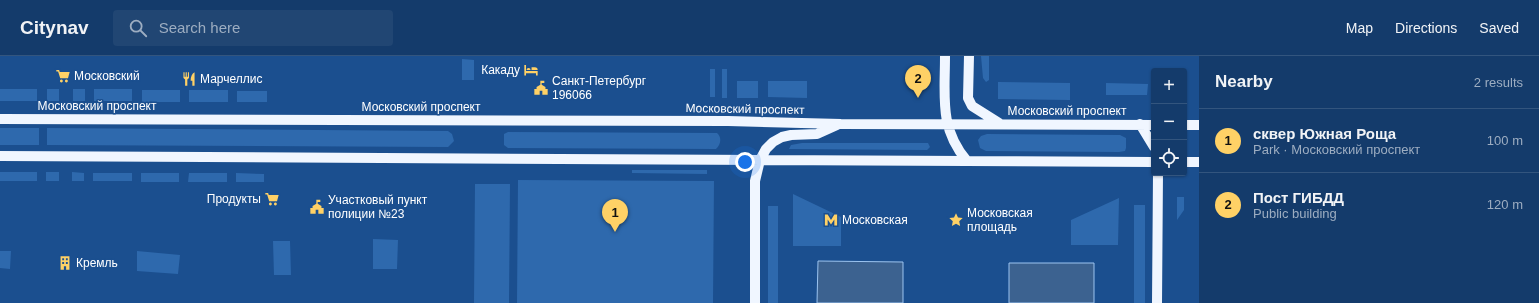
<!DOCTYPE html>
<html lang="en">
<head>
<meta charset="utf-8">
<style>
	:root { --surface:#143b6b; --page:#214673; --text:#f1f3f6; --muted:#9dadc1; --line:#33557e; --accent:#ffd166 }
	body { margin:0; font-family:Arial,sans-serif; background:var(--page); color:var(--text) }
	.controls { position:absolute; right:12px; top:12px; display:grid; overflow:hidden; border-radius:4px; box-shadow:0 1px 3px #0004 }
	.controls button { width:36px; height:36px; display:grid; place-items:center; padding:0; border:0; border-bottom:1px solid var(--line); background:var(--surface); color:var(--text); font:20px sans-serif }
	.you { position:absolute; left:745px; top:106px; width:14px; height:14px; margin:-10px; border:3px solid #fff; border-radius:50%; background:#1a73e8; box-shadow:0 0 0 6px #1a73e833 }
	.badge { display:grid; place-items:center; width:26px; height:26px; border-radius:50%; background:var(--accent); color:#111; font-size:13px; font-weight:700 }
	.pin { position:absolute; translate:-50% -33px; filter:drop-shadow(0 1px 2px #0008) }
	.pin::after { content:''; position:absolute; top:21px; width:14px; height:12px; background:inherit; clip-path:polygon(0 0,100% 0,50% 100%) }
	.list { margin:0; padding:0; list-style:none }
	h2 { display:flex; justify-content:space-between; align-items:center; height:52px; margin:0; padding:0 16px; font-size:17px }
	h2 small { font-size:13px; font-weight:400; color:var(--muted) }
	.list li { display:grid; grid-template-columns:26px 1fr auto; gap:12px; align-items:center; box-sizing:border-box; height:64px; padding:0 16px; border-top:1px solid var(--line) }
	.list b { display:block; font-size:15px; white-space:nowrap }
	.list p { margin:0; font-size:13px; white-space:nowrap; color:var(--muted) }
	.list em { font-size:13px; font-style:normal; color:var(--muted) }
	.icon { flex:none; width:22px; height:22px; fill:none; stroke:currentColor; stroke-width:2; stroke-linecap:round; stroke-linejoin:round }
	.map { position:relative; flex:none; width:1199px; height:247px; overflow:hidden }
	header { display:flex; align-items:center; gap:24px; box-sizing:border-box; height:56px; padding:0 20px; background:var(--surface); border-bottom:1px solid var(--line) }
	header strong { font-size:19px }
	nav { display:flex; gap:22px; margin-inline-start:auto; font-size:14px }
	.search { width:280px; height:36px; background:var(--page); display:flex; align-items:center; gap:10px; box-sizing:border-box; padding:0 14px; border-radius:4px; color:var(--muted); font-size:15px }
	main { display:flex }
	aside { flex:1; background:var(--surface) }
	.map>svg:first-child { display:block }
	.green { fill:#2e69ad }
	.water { fill:#3c6290; stroke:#9cc4f0 }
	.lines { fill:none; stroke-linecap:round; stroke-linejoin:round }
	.primary { stroke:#f0f6ff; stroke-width:10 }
	.labels { text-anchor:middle; stroke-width:3; stroke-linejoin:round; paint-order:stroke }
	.poi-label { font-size:12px; fill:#fff; stroke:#1b4f8f; text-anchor:start }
	.street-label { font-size:12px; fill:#fff; stroke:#1b4f8f }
</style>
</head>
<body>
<header>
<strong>Citynav</strong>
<div class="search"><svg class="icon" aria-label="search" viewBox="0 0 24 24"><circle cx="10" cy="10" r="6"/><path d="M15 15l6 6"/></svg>Search here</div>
<nav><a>Map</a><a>Directions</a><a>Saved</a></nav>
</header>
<main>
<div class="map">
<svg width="1199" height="247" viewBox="0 0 1199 247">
	<rect width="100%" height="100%" fill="#1b4f8f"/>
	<path class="green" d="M 981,0 L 989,0 L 989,24 L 986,26 L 983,22 Z
		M 462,3 L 474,4 L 474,24 L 462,24 Z
		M 710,13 L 715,13 L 715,41 L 710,41 Z
		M 722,13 L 727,13 L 727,42 L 722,42 Z
		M 737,25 L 758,25 L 758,42 L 737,42 Z
		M 768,25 L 807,25 L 807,42 L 768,41 Z
		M 998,26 L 1070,27 L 1070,44 L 998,43 Z
		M 1106,27 L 1148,28 L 1147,39 L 1106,39 Z
		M 0,33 L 37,33 L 37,45 L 0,45 Z
		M 47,33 L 59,33 L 59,45 L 47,45 Z
		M 73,33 L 85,33 L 85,45 L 73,45 Z
		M 94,33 L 132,33 L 132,45 L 94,45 Z
		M 142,34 L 180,34 L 180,46 L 142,46 Z
		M 189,34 L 228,34 L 228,46 L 189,46 Z
		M 237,35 L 267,35 L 267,46 L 237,46 Z
		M 0,72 L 39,72 L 39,89 L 0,89 Z
		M 47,72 L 448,75 L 452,78 L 454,85 L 448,91 L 47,89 Z
		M 508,76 L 717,77 C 722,81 721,89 716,93 L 508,92 L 504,89 L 504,78 Z
		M 987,78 L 1120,79 L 1126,82 L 1126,92 L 1125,95 L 1119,96 L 986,95 L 980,92 L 978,84 L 981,80 Z
		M 802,87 L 928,87 L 930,91 L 927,94 L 789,93 L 791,89 Z
		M 632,114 L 707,114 L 707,118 L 632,117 Z
		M 0,116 L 37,116 L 37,125 L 0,125 Z
		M 46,116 L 59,116 L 59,125 L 46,125 Z
		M 72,116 L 84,117 L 84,125 L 72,125 Z
		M 93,117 L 132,117 L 132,125 L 93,125 Z
		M 141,117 L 179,117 L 179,126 L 141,126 Z
		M 189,117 L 227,117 L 227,126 L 188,126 Z
		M 236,117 L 264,118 L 264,126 L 236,126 Z
		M 518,124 L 714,125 L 713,247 L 517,247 Z
		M 475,128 L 510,128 L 509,247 L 474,247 Z
		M 793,138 L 841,161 L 841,190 L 793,190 Z
		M 1177,141 L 1184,141 L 1184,154 L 1177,164 Z
		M 1119,142 L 1118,189 L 1071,189 L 1071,164 Z
		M 1134,149 L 1145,149 L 1145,247 L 1134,247 Z
		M 768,150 L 778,150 L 778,247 L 768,247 Z
		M 373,183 L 398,184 L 397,213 L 373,213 Z
		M 273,185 L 290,185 L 291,219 L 274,219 Z
		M 0,195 L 11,195 L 10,213 L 0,212 Z
		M 137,195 L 180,199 L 178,218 L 137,215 Z"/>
	<path class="water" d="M 818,205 L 903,206 L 903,247 L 817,247 Z
		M 1009,207 L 1094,207 L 1094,247 L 1009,247 Z"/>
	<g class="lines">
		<path class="primary" d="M 945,0 C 945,41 939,72 967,105
			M 969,0 L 968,42 L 972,50 L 999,67
			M 0,63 L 728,65 L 841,68 L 1154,69
			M 1140,68 L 1154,91
			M 1184,69 L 1199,69
			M 0,100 L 1154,106
			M 1184,106 L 1199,106
			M 755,247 L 755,125 L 760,104 L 766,93 L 773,86 L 782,81 L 791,79 L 817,78 L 837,69
			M 1157,247 L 1158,117"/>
	</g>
	<defs>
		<symbol id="hotel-bare" viewBox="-9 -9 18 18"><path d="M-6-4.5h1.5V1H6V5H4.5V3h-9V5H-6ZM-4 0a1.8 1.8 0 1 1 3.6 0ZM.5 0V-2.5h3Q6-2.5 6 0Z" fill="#ffd166" stroke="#1b4f8f" stroke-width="2.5" paint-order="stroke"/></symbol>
		<symbol id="supermarket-bare" viewBox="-9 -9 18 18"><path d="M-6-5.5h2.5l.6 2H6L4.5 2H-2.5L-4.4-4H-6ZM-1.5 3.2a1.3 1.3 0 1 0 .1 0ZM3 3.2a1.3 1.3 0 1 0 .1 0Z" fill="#ffd166" stroke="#1b4f8f" stroke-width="2.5" paint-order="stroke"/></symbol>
		<symbol id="restaurant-bare" viewBox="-9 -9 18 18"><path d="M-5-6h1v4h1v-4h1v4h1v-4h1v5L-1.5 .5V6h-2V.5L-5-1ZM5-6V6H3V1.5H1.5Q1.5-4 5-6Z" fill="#ffd166" stroke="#1b4f8f" stroke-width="2.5" paint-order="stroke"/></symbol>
		<symbol id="civic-bare" viewBox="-9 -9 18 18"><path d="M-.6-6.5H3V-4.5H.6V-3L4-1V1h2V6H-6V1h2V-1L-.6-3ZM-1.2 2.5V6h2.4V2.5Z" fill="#ffd166" stroke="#1b4f8f" stroke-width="2.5" paint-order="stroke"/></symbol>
		<symbol id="metro-bare" viewBox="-9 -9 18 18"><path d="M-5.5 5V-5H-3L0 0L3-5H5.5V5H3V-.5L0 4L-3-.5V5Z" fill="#ffd166" stroke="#1b4f8f" stroke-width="2.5" paint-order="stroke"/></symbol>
		<symbol id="sight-bare" viewBox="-9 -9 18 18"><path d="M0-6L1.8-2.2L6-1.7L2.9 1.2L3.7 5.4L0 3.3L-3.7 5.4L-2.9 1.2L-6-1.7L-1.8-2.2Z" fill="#ffd166" stroke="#1b4f8f" stroke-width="2.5" paint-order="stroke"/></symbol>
		<symbol id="building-bare" viewBox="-9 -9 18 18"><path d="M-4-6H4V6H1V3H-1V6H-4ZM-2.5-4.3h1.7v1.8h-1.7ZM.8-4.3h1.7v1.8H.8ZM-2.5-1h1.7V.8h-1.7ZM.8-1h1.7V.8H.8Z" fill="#ffd166" stroke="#1b4f8f" stroke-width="2.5" paint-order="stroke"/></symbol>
	</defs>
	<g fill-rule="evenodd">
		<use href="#hotel-bare" x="521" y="4" width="20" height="20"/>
		<use href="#supermarket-bare" x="53" y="10" width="20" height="20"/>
		<use href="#restaurant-bare" x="179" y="13" width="20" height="20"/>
		<use href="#civic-bare" x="531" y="22" width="20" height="20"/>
		<use href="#supermarket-bare" x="262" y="133" width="20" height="20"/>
		<use href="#civic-bare" x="307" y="141" width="20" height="20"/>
		<use href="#metro-bare" x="821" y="154" width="20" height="20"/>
		<use href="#sight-bare" x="946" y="154" width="20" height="20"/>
		<use href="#building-bare" x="55" y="197" width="20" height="20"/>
	</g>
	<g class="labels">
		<g class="poi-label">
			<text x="520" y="18" text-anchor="end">Какаду</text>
			<text x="74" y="24">Московский</text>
			<text x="200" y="27">Марчеллис</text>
			<text x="552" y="29">Санкт-Петербург<tspan x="552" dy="14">196066</tspan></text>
			<text x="261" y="147" text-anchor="end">Продукты</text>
			<text x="328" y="148">Участковый пункт<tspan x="328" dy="14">полиции №23</tspan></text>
			<text x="967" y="161">Московская<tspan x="967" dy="14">площадь</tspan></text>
			<text x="842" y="168">Московская</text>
			<text x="76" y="211">Кремль</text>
		</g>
		<g class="street-label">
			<text x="97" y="54">Московский проспект</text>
			<text x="421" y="55">Московский проспект</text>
			<text transform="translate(745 53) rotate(1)" y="4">Московский проспект</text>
			<text x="1067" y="59">Московский проспект</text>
		</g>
	</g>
</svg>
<div class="controls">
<button>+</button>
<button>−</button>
<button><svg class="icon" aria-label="locate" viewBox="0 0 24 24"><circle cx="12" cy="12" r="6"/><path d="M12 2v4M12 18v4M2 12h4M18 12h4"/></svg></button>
</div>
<div class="you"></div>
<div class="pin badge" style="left:615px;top:176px">1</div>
<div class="pin badge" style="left:918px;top:42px">2</div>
</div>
<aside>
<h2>Nearby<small>2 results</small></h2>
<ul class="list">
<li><span class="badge">1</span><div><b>сквер Южная Роща</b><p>Park · Московский проспект</p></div><em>100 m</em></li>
<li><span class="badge">2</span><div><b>Пост ГИБДД</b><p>Public building</p></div><em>120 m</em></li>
</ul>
</aside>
</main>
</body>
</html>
